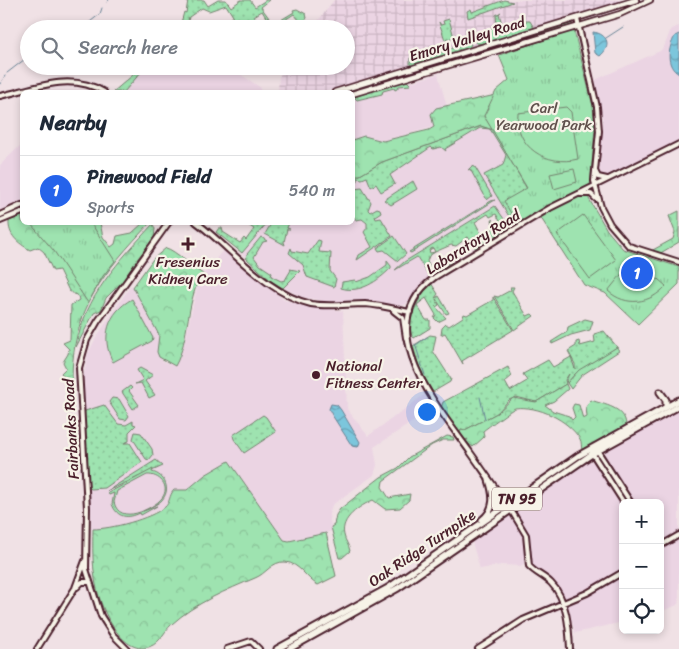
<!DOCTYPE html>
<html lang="en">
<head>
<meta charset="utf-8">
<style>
	:root { --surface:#fff; --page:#f6f6f7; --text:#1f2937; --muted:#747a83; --line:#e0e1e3; --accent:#2563eb }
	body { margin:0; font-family:Sriracha,sans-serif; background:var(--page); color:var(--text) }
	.controls { position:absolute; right:15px; bottom:15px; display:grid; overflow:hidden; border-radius:8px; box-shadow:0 2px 8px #0003 }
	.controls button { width:45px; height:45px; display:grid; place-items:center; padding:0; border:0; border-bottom:1px solid var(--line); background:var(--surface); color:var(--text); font:25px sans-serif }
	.you { position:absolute; left:426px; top:411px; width:18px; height:18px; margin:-12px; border:4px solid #fff; border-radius:50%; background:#1a73e8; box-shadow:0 0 0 8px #1a73e833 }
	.badge { display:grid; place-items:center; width:32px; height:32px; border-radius:50%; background:var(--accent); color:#fff; font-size:16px; font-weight:700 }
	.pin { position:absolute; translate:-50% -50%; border:2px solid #fff; box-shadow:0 1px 5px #0006 }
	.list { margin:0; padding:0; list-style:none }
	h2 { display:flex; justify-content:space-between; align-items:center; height:65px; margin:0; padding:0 20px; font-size:21px }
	h2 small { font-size:16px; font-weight:400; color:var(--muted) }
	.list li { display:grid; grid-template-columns:32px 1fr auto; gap:15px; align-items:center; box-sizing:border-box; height:70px; padding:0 20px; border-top:1px solid var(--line) }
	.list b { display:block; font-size:19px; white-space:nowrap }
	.list p { margin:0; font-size:16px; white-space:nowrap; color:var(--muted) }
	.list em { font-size:16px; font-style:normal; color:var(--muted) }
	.icon { flex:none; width:28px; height:28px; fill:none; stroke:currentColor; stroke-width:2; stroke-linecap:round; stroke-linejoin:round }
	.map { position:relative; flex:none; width:679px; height:649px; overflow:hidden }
	.search { position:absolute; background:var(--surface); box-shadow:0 2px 8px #0003; left:20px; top:20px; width:335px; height:55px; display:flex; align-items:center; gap:12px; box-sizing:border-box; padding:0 18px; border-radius:28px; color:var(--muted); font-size:19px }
	.panel { position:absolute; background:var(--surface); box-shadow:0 2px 8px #0003; left:20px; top:90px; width:335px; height:135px; border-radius:8px }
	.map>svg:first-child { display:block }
	.built { fill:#ebd4e3 }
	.industrial { fill:url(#industrial-grid) }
	.grass { fill:url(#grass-dots); stroke:#74816e }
	.forest { fill:url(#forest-crowns); stroke:#74816e }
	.park { fill:url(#park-tufts); stroke:#74816e }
	.pitch { fill:#9ee3b0; stroke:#74816e; fill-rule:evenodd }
	.water { fill:url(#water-waves); stroke:#688395 }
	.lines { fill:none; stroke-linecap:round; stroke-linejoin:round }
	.stream { stroke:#688395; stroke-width:1 }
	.minor-casing { stroke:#4a1f2b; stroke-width:8 }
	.major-casing { stroke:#4a1f2b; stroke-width:8 }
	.highway-casing { stroke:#4a1f2b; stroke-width:9 }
	.minor { stroke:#f7f3e8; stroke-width:4 }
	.major { stroke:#f7f3e8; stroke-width:4.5 }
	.highway { stroke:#f7f3e8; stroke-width:5 }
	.poi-dot { fill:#4a1f2b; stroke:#f7f3e8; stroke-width:2 }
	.labels { text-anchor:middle; stroke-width:4.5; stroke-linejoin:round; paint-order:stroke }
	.shield { fill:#f7f3e8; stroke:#7e5f64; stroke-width:1 }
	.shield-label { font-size:14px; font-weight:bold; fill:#4a1f2b }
	.street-label { font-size:15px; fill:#4a1f2b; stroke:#f7f3e8 }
	.park-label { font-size:15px; fill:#5f504c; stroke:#f7f3e8 }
	.poi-label { font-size:15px; fill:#4a1f2b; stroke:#f7f3e8 }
</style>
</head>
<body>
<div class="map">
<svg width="679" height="649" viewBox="0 0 679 649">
	<defs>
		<pattern id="industrial-grid" width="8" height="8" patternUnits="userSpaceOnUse" patternTransform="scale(1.25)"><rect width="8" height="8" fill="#ebd4e3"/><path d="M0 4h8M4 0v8" fill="none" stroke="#cbb6c3"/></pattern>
		<pattern id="grass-dots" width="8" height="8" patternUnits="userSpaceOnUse" patternTransform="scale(1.25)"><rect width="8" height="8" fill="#9ee3b0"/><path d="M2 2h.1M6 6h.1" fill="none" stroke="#8ac298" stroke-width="1.8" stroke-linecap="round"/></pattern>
		<pattern id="forest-crowns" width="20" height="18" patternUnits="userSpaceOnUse" patternTransform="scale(1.25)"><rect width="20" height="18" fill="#9ee3b0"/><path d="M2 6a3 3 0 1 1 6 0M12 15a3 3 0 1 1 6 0" fill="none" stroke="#8ac298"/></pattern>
		<pattern id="park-tufts" width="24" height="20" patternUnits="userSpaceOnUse" patternTransform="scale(1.25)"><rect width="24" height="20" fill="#9ee3b0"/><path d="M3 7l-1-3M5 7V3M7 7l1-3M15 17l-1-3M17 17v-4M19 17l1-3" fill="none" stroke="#8ac298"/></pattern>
		<pattern id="water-waves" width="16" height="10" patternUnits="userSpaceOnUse" patternTransform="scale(1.25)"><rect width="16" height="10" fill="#7cc6dc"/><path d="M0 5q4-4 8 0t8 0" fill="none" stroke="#68a0b3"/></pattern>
	</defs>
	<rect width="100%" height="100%" fill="#f0e1e5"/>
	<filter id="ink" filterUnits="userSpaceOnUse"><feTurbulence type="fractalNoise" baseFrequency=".02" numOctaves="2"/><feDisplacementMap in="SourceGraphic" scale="10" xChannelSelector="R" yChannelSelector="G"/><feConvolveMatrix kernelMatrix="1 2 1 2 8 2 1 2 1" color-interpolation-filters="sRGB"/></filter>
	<g filter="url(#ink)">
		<path class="built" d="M 679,26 L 679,141 L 608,176 L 600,177 L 597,171 L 603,121 L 595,80 L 660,51 L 664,47 L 671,29 Z
			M 143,66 L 228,66 L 261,88 L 259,92 L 113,92 Z
			M 438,74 L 447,107 L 431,114 L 434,127 L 383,141 L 364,136 L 353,140 L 353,99 Z
			M 476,105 L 527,189 L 501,203 L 513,224 L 518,224 L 508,230 L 509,226 L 495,206 L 401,264 L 397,269 L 417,257 L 429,276 L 405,305 L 396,306 L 371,301 L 329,302 L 302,297 L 274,283 L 238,251 L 260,223 L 352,222 L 353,175 L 360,175 L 382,162 L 466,132 Z
			M 22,144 L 22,201 L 0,210 L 0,165 Z
			M 225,248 L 284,300 L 313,307 L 343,311 L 347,409 L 368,436 L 424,395 L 434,408 L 374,447 L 377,465 L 374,475 L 332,505 L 329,515 L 332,531 L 304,539 L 284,540 L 229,461 L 205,475 L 187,490 L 174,490 L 165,507 L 140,519 L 108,529 L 91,529 L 83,379 L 88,354 L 96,338 L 131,285 L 137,292 L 159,335 L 157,347 L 163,361 L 175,366 L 185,340 L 199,279 Z
			M 679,410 L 679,602 L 677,605 L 660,612 L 660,503 L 623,503 L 623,622 L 575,633 L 565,598 L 553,581 L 534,567 L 530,560 L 525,561 L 522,566 L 501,565 L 480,569 L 472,542 L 506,517 L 510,517 L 517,512 L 518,508 L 587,460 L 595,462 L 603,457 L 606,450 Z"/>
		<path class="industrial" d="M 334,0 L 629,0 L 324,92 L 278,92 L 279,77 L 285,66 L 346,66 L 346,29 L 312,29 Z"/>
		<path class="grass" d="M 188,0 L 204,0 L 208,6 L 218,0 L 226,0 L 231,7 L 241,0 L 250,0 L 255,7 L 266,0 L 270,0 L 261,7 L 272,22 L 276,23 L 294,12 L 293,10 L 297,9 L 306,14 L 307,18 L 298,29 L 289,29 L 300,21 L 294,14 L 279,24 L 280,29 L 270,29 L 272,27 L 262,11 L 254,16 L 263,29 L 259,29 L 253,20 L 247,24 L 250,29 L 247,29 L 240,20 L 236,20 L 233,24 L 236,29 L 222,29 L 228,25 L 226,21 L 233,16 L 226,5 L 209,11 L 202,8 L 189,17 L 188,21 L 193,29 L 188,29 L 181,23 L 184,12 L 186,13 Z
			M 504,0 L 513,2 L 468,18 L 467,11 L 471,9 L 472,12 Z
			M 501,12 L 499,14 L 504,30 L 507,31 L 525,25 L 523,21 L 530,21 L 534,28 L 545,25 L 483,44 L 476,43 L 475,39 L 479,35 L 489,35 L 490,28 L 497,27 L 496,15 Z
			M 449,19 L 454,37 L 445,40 L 439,22 L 441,25 L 444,24 L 443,21 Z
			M 572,23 L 572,26 L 481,53 L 524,37 Z
			M 468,41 L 471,44 L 469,48 L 460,51 L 459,49 L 459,51 L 411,66 L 410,64 L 410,58 L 422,54 L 424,57 L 435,53 L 436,50 L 438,53 L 462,45 L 462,43 Z
			M 140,69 L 142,71 L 124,92 L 113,92 Z
			M 406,80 L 411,85 L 399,86 L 397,89 L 395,90 L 394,88 L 383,91 L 382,94 L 357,100 L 354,97 Z
			M 481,126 L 493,130 L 527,189 L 518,224 L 513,223 L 484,175 L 503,165 L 506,155 L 490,129 L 480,128 L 445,149 L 446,151 L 441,147 L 433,149 L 431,147 L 390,175 L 395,184 L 381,192 L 376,184 L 371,187 L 367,177 L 362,179 L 357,178 L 357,182 L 353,185 L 353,175 L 360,175 L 382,162 Z
			M 472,166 L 475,167 L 492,196 L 487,200 L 470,169 L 468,170 Z
			M 413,181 L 417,189 L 391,205 L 384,200 Z
			M 362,188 L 371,202 L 368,210 L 370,212 L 377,208 L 380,209 L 381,212 L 375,216 L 376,219 L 381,218 L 392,236 L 357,260 L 359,255 L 372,247 L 364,232 L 367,228 L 367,223 L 362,219 L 356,220 L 353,215 L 353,189 Z
			M 495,200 L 411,253 L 409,252 L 491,201 Z
			M 495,206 L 509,226 L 509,228 L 495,237 L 491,230 L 494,228 L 496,231 L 505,225 L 502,221 L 493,225 L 492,219 L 495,224 L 500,221 L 496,214 L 490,217 L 488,214 L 475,222 L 483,237 L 479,234 L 473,238 L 476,243 L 490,234 L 493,238 L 475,248 L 468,237 L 456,246 L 451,245 L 435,252 L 433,248 L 429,250 L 430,253 L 435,252 L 429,256 L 427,261 L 432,273 L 452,262 L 429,276 L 417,257 L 395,270 L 404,262 Z
			M 272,222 L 289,223 L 287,228 L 290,229 L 287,229 L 284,242 L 285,245 L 265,234 Z
			M 245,223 L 255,223 L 258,225 L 260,223 L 267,223 L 242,253 L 216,232 L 219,228 L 222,228 L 223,232 L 240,243 L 244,238 L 246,240 L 254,229 Z
			M 394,236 L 406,254 L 398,261 L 384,250 L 379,251 L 377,248 Z
			M 261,237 L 267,241 L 263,242 L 254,257 L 260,265 L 272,273 L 271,276 L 281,281 L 285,280 L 291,270 L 290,269 L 300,271 L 283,288 L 271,281 L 246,258 L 247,254 Z
			M 318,240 L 321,241 L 319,252 L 331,253 L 330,271 L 336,279 L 334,287 L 307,277 L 303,265 L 289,253 L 291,248 L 292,251 L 308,254 Z
			M 387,261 L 391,266 L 391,268 C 378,281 360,294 341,288 L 342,282 L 355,280 L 356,282 L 370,277 L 387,265 Z
			M 431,283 L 438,294 L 435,298 L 439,296 L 449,313 L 446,314 L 436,299 L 439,305 L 436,307 L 446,318 L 438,322 L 434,318 L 436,315 L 426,298 L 417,305 L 426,320 L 430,320 L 430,328 L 414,338 C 402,327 421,293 431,283 Z
			M 510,287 L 514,287 L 512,291 L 527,316 L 532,314 L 534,316 L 514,330 L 494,296 L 498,297 L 511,290 Z
			M 493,297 L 513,330 L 462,361 L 463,364 L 445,333 L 441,335 L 442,328 L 446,324 L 449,326 L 463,317 L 464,314 L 467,315 L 493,300 Z
			M 585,319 L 593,321 L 590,330 L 571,335 L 552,344 L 551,342 L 567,332 L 568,327 Z
			M 604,331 L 617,347 L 575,374 L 567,383 L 566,380 L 569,374 L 565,380 L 566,384 L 536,402 L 516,397 L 509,400 L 497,413 L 465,430 L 461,429 L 460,433 L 441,408 L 443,402 L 508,367 L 512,376 L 505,382 L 510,391 L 527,381 L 523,374 L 548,360 L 553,367 L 571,357 L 575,369 L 575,364 L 568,351 L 576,346 L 576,342 L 579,341 L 580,346 L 595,342 L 594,334 Z
			M 430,335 L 436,336 L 433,351 L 451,379 L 450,382 L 433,392 L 420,370 L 413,346 Z
			M 140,368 L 153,375 L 145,381 L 155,395 L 149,398 L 141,383 L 135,384 L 143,380 L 137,370 Z
			M 130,386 L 132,388 L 129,391 L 139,405 L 133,409 L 122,392 Z
			M 112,398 L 119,399 L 129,416 L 126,420 L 120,419 L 109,402 Z
			M 104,405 L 118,424 L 126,425 L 133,421 L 133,424 L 136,425 L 129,432 L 129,441 L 124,443 L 130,443 L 142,462 L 105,488 L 91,489 L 87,486 L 83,416 L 85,411 Z
			M 263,415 L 266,417 L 276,432 L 244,453 L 234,439 L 233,435 Z
			M 135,432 L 141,433 L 152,449 L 153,455 L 149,460 L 146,459 L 133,439 Z
			M 156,460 L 163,466 L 107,491 Z"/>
		<path class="forest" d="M 496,95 L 484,116 L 493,130 L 481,126 L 382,162 L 360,175 L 353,175 L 352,140 L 364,136 L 383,141 L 429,130 L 434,127 L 431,114 L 436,108 Z
			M 679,211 L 679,242 L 659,254 L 651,251 L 673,239 L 675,232 L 669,216 Z
			M 22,216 L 22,222 L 100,223 L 103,237 L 111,247 L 115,244 L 117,236 L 132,233 L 143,223 L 150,223 C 104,272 72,309 72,380 L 67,380 L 61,373 L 66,368 L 63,362 L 68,354 L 69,349 L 63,343 L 70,340 L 71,305 L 79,300 L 78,296 L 69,291 L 59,270 L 53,271 L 44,252 L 38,247 L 30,250 C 18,243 8,235 9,221 Z
			M 153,224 L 155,229 L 154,238 L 138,258 L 126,278 L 106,298 L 101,310 L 94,313 L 76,347 C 85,296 119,261 153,224 Z
			M 166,248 C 175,250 193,268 203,274 C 186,296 190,340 175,366 L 159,357 L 157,352 L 159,335 L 133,287 L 153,259 Z
			M 617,347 L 619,351 L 582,375 L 571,389 L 567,383 L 579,370 Z
			M 566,384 L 568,389 L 554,401 L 545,405 L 553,411 L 569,416 L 572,420 L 575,417 L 572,408 L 574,404 L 579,405 L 583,419 L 587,417 L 586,407 L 591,400 C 604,405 625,407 626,425 L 582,450 C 581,448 582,442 580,439 C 568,420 538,405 515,408 C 512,409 488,427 483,431 L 484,437 L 473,447 L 466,442 L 468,439 L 465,440 L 460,433 L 461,429 L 465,430 L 497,413 L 513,398 L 536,402 Z
			M 447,436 L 453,437 L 454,440 L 443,440 L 432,445 L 383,481 L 382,487 L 389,498 L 410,494 L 409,500 L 400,508 L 385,509 L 373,500 C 360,506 340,518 344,535 C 345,541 349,545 350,551 L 342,558 L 339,558 L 331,527 L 334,525 L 336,515 L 340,509 L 381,477 L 398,468 L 409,457 Z
			M 229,461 L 284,540 L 289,541 L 326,533 L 336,576 L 318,585 C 306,579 300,563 285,562 C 272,561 266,574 255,578 C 227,590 195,603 172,624 C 162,633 160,646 144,648 C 130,649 119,636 112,625 C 93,595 92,564 93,529 C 111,529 150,519 165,507 C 170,503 169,495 174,490 L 187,490 L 205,475 Z"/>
		<path class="park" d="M 570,31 L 574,31 L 593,106 L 595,128 L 589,199 L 607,230 L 623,249 L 679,267 L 679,284 L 638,324 L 605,293 L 584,285 L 539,215 L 518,226 L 504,201 L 527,188 L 484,116 L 496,91 L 509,80 L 499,55 Z
			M 30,223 L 91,223 L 115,261 L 103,276 L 88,303 L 54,251 Z"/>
		<path class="pitch" d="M 566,107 L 571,112 L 578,159 C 547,167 514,147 518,113 Z
			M 574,169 L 577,182 L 554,189 L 550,174 Z
			M 583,215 L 616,260 L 590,279 L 557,234 Z
			M 633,260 L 636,260 L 666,286 C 650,304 626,307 608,291 Z
			M 132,299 L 153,338 L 152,341 L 113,362 C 100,338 108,312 132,299 Z
			M 153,469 L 152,472 C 165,475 172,490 161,501 C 156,505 149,508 143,511 L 157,506 L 141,515 L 140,513 C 128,519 117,518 112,504 L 114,493 L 109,495 L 108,493 ZM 147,475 C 159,474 171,486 162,498 C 153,509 119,526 114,502 L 117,491 Z"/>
		<path class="water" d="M 593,32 C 608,34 612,46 600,56 L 595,53 Z
			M 679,34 L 679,74 C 665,66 668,48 675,36 Z
			M 331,404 L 337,405 L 341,410 L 360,442 L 358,447 L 352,446 L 332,415 L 329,409 Z"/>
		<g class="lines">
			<path class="stream" d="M 107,2 L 109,0
				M 81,29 L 100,14 L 102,8
				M 606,38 L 623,27
				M 7,73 L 29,56
				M 0,84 L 5,76
				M 415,344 L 425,375
				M 416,345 L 427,337
				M 480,397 L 485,419"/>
			<defs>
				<path id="minor" d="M 577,19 L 597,107 L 599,131 L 594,181 L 601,207 L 610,224 L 629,246 L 679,262
					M 0,96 C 36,88 70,72 104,92
					M 595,171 L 598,177 L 607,179
					M 580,194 L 591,194 L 596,199
					M 196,222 C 232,249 267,294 311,304 C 329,307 347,304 365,304 C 380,305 395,309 410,312
					M 394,311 L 403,318 L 406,338
					M 597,450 L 631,503
					M 592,453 L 624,503
					M 508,505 C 495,488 483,470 470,452 C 438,407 368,326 435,277 L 550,208 L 679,144
					M 511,510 L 526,535 L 529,566 C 535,573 544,576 551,583 C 567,599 569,627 570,649
					M 660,546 L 679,535
					M 77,587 L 82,582 L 89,582
					M 37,649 L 75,588 L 85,561
					M 127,649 L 113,635 L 101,616 L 86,569 L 87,508 L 79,368 L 87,340 L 98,321 L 169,222
					M 227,649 L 251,641 L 259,649
					M 478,649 L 523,620 L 587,593 L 623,572"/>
				<path id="major" d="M 335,92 L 636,0
					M 352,94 L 620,14 L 650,0
					M 0,215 L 22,205
					M 0,221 L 22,212"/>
				<path id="highway" d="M 660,392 L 666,400 L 666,407
					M 482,520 C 496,509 494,495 489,480
					M 277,649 L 388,588 L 578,456 L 679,400
					M 289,649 L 398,588 L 592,454 L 679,406"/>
			</defs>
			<use href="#minor" class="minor-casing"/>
			<use href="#major" class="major-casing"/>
			<use href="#highway" class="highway-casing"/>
			<use href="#minor" class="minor"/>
			<use href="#major" class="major"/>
			<use href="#highway" class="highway"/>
		</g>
	</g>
	<g class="poi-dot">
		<path d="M185.5 236.5h5v5h5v5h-5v5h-5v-5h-5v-5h5z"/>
		<circle cx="316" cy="375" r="5"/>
	</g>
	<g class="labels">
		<rect class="shield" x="492" y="487.5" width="50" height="23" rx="4"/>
		<g class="shield-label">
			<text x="517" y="504">TN 95</text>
		</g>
		<g class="street-label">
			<text transform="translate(467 39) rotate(-17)" y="5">Emory Valley Road</text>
			<text transform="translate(473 242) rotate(-32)" y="5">Laboratory Road</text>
			<text transform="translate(71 429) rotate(-93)" y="5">Fairbanks Road</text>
			<text transform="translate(422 548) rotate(-34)" y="5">Oak Ridge Turnpike</text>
		</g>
		<g class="park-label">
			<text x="544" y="113">Carl<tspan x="544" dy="17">Yearwood Park</tspan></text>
		</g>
		<g class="poi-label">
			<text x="188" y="267">Fresenius<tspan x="188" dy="17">Kidney Care</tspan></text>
			<text x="326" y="371" text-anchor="start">National<tspan x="326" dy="17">Fitness Center</tspan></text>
		</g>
	</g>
</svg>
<div class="controls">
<button>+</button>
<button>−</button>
<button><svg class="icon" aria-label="locate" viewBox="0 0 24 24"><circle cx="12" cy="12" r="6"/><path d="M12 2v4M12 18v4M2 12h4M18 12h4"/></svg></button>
</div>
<div class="you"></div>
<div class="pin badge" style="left:637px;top:273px">1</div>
<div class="search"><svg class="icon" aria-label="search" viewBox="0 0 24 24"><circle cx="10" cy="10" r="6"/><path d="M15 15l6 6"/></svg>Search here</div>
<section class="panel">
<h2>Nearby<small></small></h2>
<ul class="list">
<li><span class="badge">1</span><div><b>Pinewood Field</b><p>Sports</p></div><em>540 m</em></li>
</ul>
</section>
</div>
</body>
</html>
